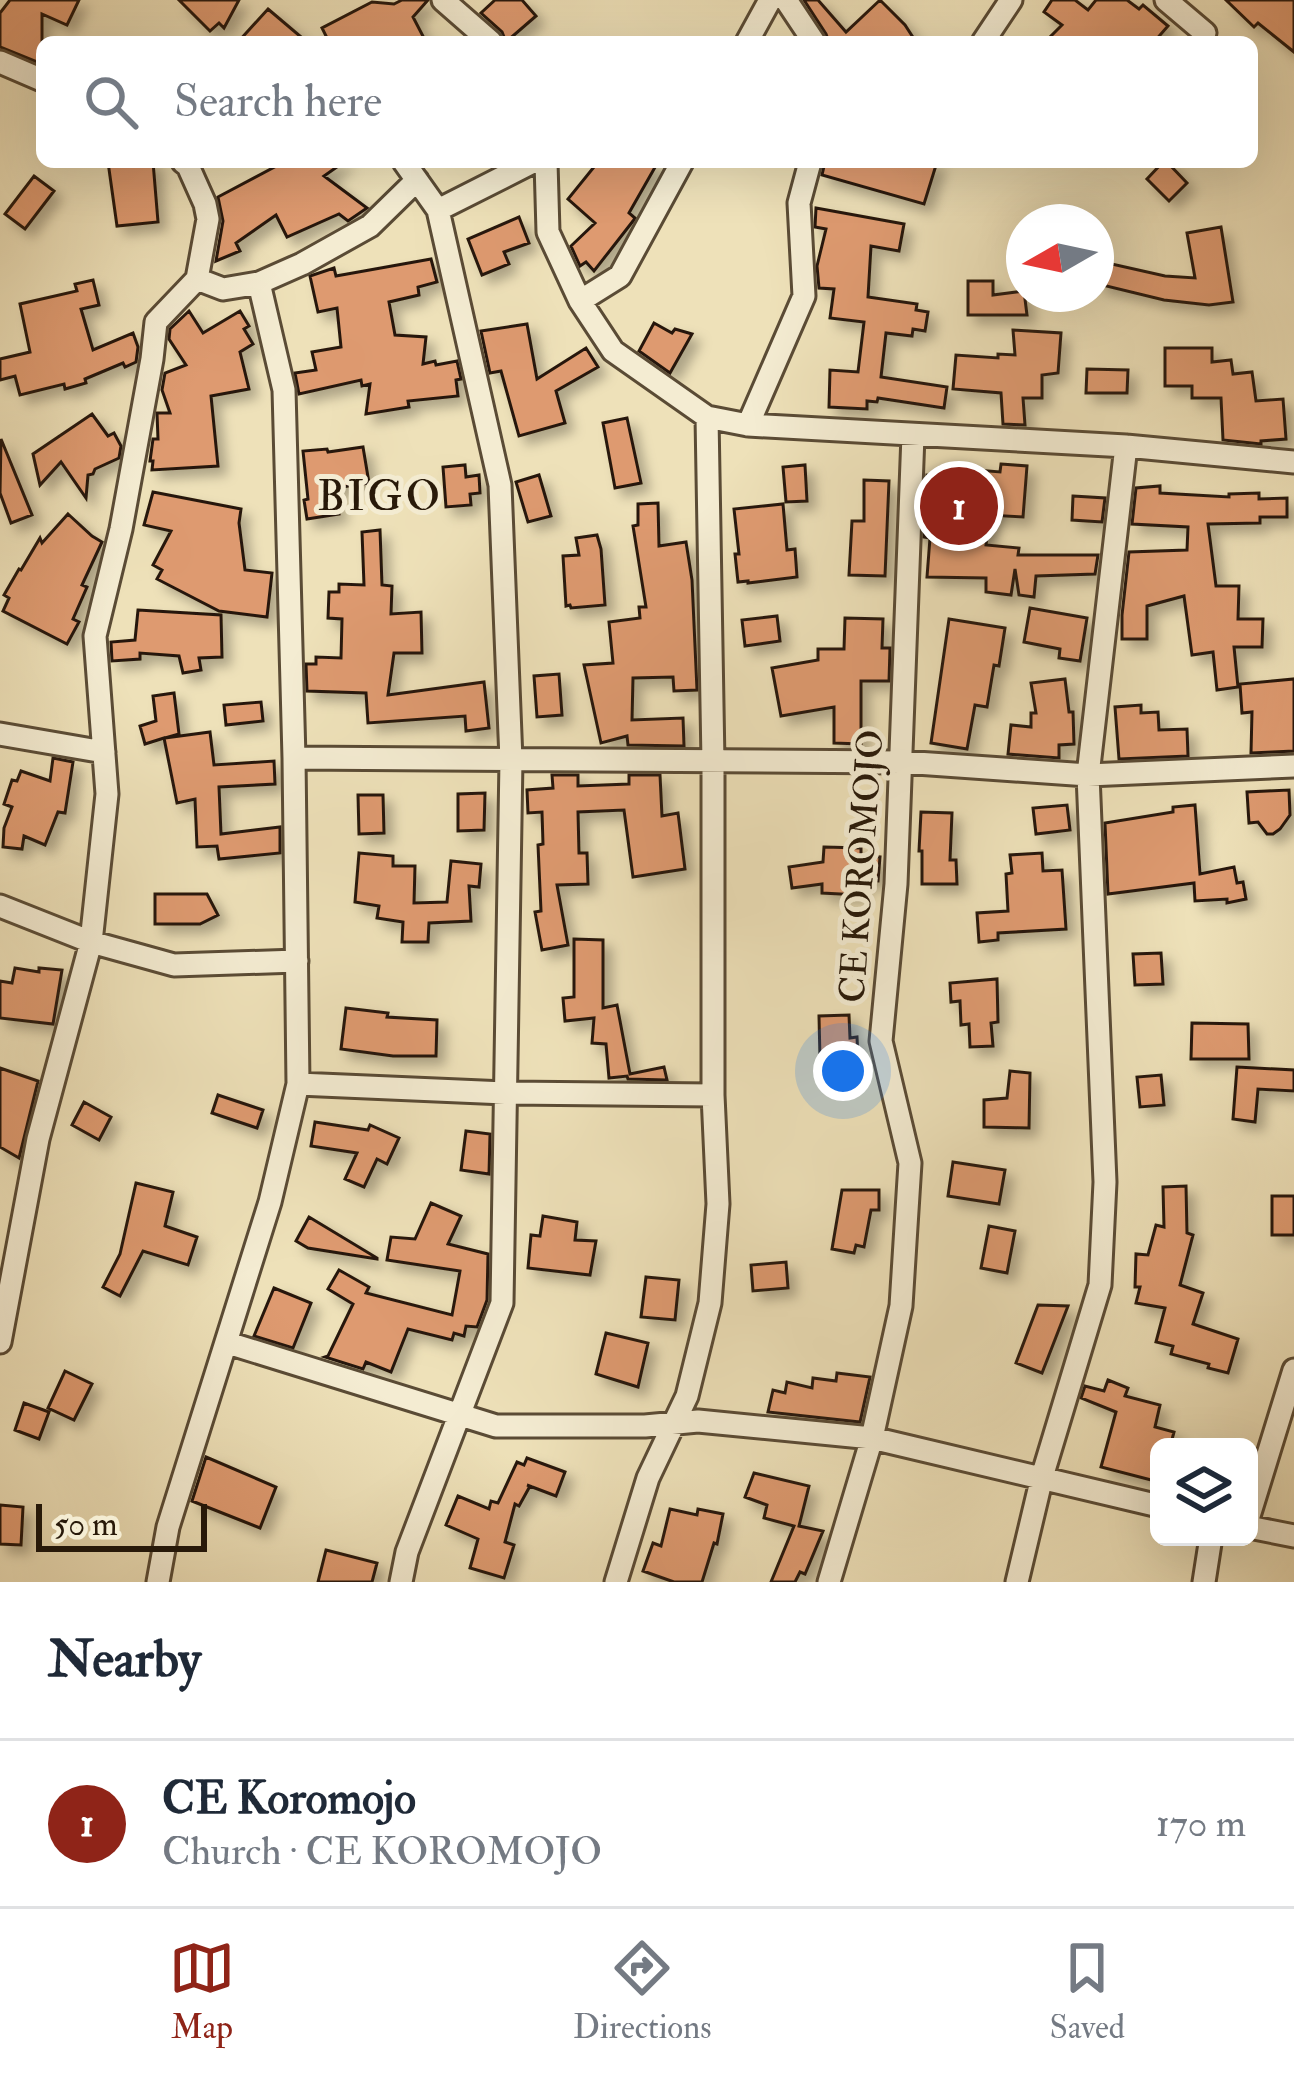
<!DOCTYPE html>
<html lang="en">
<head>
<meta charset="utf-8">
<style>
	:root { --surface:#fff; --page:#f6f6f7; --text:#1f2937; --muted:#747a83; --line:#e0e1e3; --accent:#8f2418 }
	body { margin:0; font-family:"IM FELL Double Pica",serif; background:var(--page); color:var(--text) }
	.controls { position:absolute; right:36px; bottom:36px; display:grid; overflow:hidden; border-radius:18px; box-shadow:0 12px 48px #0002 }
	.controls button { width:108px; height:108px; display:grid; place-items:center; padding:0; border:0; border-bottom:3px solid var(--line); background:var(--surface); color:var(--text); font:60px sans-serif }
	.compass { position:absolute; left:1006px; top:204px; width:108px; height:108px; border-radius:50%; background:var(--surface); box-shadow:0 12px 48px #0002; rotate:261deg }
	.scale { position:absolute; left:36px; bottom:30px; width:171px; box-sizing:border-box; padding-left:12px; border:6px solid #281909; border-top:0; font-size:33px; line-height:42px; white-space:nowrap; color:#281909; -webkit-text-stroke:9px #f4ecd2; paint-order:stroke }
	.you { position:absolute; left:843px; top:1071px; width:42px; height:42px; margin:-30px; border:9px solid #fff; border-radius:50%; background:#1a73e8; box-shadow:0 0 0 18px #1a73e833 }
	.badge { display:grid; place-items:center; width:78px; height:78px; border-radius:50%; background:var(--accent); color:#fff; font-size:39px; font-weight:700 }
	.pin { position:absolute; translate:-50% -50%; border:6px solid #fff; box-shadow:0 3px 12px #0006 }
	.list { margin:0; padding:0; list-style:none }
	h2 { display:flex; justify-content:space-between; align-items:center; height:156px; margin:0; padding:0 48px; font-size:51px }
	h2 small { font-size:39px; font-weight:400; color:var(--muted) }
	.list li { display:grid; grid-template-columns:78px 1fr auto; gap:36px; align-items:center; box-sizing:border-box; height:168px; padding:0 48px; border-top:3px solid var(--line) }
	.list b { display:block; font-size:45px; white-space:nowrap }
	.list p { margin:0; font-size:39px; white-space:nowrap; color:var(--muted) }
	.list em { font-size:39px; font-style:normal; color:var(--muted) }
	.icon { flex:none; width:66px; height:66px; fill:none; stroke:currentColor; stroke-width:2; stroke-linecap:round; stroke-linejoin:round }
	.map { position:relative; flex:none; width:1294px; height:1582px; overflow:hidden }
	.search { position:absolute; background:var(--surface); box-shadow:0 12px 48px #0002; left:36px; right:36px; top:36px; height:132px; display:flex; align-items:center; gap:30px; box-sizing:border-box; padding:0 42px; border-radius:18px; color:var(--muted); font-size:45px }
	.sheet { height:324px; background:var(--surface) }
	nav { display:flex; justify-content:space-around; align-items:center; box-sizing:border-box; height:168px; border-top:3px solid var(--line); background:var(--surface); font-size:33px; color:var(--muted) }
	nav a { display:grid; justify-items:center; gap:6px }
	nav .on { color:var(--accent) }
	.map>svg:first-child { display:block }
	.building { fill:#de9a70; stroke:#281909; stroke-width:3; filter:url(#shadow) }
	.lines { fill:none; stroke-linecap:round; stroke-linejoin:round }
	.street-casing { stroke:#5a4b35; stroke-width:27 }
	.street { stroke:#f4ecd2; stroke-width:21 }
	.labels { text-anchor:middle; stroke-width:10; stroke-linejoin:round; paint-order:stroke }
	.street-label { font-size:36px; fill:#281909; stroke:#f4ecd2 }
	.quarter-label { font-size:42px; letter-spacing:3px; fill:#281909; stroke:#f4ecd2 }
</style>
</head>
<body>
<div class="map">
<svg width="1294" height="1582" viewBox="0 0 1294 1582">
	<defs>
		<filter id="shadow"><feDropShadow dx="8" dy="8" stdDeviation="6" flood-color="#0004"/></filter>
	</defs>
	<rect width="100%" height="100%" fill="#eee1b9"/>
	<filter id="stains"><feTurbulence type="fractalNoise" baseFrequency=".00167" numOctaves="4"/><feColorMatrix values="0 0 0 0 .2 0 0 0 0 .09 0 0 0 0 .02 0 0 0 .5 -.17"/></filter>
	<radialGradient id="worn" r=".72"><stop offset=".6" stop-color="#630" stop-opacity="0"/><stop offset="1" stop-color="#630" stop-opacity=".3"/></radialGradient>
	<path class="building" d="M 10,0 L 79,0 L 67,25 L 42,14 L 42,64 L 0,47 L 0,13 Z
		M 179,0 L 239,0 L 224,28 L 219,23 L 210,31 Z
		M 402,0 L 428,0 L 413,17 L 426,42 L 329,42 L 322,28 L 372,2 L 394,4 Z
		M 495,0 L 522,0 L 536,16 L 506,42 L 502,32 L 481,13 Z
		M 804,0 L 818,0 L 846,32 L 880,0 L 905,25 L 916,42 L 829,42 L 826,34 Z
		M 1052,0 L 1075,0 L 1088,10 L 1096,0 L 1127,0 L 1139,9 L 1143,5 L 1168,26 L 1154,42 L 1045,42 L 1062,25 L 1044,12 Z
		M 1226,0 L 1294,0 L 1294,52 L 1258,23 L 1254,27 Z
		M 268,9 L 307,42 L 238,42 Z
		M 108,162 L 153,162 L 158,222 L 117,226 Z
		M 284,162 L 344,162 L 324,176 L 367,208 L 348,221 L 339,214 L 287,237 L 276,215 L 236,243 L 240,251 L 216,261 L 223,221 L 218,197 Z
		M 598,162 L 658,162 L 629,213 L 635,218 L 633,221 L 594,271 L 586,262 L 580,266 L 571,246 L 595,223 L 568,199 Z
		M 825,162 L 937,162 L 924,204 L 822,175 Z
		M 1163,162 L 1167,162 L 1187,183 L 1169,201 L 1147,179 Z
		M 34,176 L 54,191 L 25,229 L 5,214 Z
		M 816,208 L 904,224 L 899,251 L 871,246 L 868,297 L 917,304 L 916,310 L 928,312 L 925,331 L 913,329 L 912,336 L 886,333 L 881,377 L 947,387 L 944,408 L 878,398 L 877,402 L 867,401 L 867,409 L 829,407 L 830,370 L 858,372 L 864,322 L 830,318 L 834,289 L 819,288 L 817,266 L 826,229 L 815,227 Z
		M 519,217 L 529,243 L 504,252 L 509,264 L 482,275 L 468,239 Z
		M 1221,227 L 1233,302 L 1209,305 L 1164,300 L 1098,284 L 1103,262 L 1165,276 L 1195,278 L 1187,233 Z
		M 431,259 L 437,282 L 418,287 L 419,295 L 389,302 L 395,335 L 426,337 L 423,364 L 435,361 L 436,365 L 457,361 L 461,379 L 456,380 L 458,396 L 408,401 L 409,407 L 366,414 L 370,384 L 362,386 L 361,380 L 299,394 L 295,373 L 316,370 L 312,352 L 341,347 L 337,308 L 318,312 L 310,276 L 334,268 L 336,276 Z
		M 93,280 L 99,305 L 81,309 L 93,350 L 133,333 L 138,347 L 136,362 L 125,367 L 123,363 L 85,379 L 86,383 L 65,389 L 64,384 L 20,395 L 15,376 L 0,380 L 0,359 L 30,352 L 20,304 L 77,291 L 75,284 Z
		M 968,281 L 993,281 L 993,295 L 1024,291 L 1027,315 L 968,315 Z
		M 189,311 L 203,333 L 240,311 L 249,326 L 244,329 L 253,344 L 240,352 L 249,389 L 211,396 L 218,466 L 152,470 L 153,461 L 150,461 L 153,439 L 158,439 L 157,413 L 170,413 L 162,390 L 165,373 L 186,365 L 169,339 L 170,329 Z
		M 654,323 L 672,333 L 675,329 L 692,334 L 670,373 L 639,351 Z
		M 527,324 L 537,379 L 586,348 L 598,367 L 556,391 L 565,423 L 519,436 L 501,371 L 490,373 L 481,331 Z
		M 1013,330 L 1061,333 L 1058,373 L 1042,375 L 1042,398 L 1023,398 L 1025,425 L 1003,424 L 1001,393 L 953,389 L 956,355 L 998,358 L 998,354 L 1015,355 Z
		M 1165,348 L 1212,348 L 1212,362 L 1231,360 L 1233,374 L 1252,372 L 1256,401 L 1283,399 L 1286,439 L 1261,441 L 1261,444 L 1223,440 L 1221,398 L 1192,398 L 1192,386 L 1165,386 Z
		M 1087,369 L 1128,370 L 1127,393 L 1086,393 Z
		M 92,414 L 108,436 L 114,433 L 121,446 L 119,458 L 95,469 L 93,474 L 88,475 L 86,498 L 61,462 L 40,485 L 33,454 Z
		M 627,418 L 641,483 L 615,488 L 603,423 Z
		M 1,439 L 32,515 L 11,523 L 0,493 Z
		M 363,447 L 369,483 L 335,488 L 339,514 L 307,519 L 304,500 L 308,499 L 303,451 L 327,449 L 328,452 Z
		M 1001,464 L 1027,466 L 1023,517 L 989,515 L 986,545 L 1019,548 L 1018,555 L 1098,555 L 1095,574 L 1036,576 L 1034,597 L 1019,595 L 1015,569 L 1011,595 L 986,592 L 986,578 L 927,577 L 930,538 L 924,537 L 927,475 L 940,476 L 941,467 L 1000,472 Z
		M 465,465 L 466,477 L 479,475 L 480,493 L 470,494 L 471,505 L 446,507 L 443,467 Z
		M 805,465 L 807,501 L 786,502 L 783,467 Z
		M 539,475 L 551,516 L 528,522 L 516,482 Z
		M 864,480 L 889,481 L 885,576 L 849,575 L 852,521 L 864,521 Z
		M 1160,486 L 1160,493 L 1229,497 L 1229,494 L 1259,493 L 1259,499 L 1287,498 L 1287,517 L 1260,517 L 1260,523 L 1208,524 L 1216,586 L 1239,586 L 1238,619 L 1263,619 L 1262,647 L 1234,647 L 1238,687 L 1217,690 L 1213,652 L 1192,655 L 1184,596 L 1147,606 L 1147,639 L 1122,639 L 1122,615 L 1129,552 L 1187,550 L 1188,527 L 1132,524 L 1136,488 Z
		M 153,492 L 241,509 L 239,523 L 245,570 L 272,573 L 267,617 L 219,611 L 157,579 L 162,570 L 153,565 L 171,531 L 144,525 Z
		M 1073,496 L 1105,498 L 1102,522 L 1072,520 Z
		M 658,503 L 659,546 L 686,542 L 692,580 L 697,690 L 674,691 L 673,677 L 633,678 L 632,720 L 683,718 L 684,746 L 628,745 L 627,736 L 601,743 L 584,665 L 613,663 L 609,622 L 640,618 L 639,607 L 646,607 L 633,526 L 638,525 L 638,504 Z
		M 783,504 L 787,550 L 795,549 L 797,577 L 748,583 L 748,581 L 738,582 L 735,554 L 739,554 L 734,509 Z
		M 68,514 L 92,536 L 102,542 L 82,585 L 87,587 L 73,619 L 79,622 L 67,644 L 3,611 L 9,598 L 4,595 L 19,569 L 21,570 L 40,538 L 42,543 Z
		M 380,530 L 382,585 L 392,586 L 391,614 L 421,612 L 422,653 L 394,653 L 388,695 L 484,682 L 489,728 L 466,731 L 465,716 L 368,723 L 366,693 L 307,691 L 306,664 L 316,664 L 316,657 L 341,658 L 342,619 L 328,618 L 329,592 L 339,592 L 339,584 L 364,585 L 362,532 Z
		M 597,535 L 601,549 L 605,605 L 571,608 L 570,605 L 566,606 L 563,556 L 579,555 L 576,538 Z
		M 1030,608 L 1087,618 L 1080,661 L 1059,658 L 1060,649 L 1024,642 Z
		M 138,610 L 221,615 L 222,657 L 199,658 L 201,670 L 183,673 L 179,656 L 140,653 L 140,659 L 112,661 L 111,642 L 135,640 Z
		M 777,616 L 780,641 L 745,646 L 742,620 Z
		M 845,618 L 883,619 L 882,648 L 890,648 L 889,681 L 861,681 L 861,744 L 834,743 L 834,707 L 781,716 L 772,668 L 818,660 L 818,649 L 844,649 Z
		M 949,619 L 1005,628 L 999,666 L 994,665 L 987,707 L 975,705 L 967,749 L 931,743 Z
		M 559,674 L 562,715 L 537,717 L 534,676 Z
		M 1065,679 L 1069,712 L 1073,712 L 1074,744 L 1059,745 L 1059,758 L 1008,754 L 1011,725 L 1031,727 L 1031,713 L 1036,713 L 1031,683 Z
		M 1294,679 L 1294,751 L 1251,753 L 1252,712 L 1242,713 L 1240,684 Z
		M 174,693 L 179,734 L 165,738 L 210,732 L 214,765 L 274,761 L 275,784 L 219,787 L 221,834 L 280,827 L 280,853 L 219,859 L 217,846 L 197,847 L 195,799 L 177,803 L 164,738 L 145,744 L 140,726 L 156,721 L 153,696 Z
		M 261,702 L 263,721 L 226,725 L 224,705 Z
		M 1141,705 L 1141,713 L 1158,712 L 1159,730 L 1187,729 L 1188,756 L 1119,759 L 1115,707 Z
		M 53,758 L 73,762 L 65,813 L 58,812 L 45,845 L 24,836 L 22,849 L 3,847 L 4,828 L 12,807 L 4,804 L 12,780 L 17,781 L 21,771 L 50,781 Z
		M 552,775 L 578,775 L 578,786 L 629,784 L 629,775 L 660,775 L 662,816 L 678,813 L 685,869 L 633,877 L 624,810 L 578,812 L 579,853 L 587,853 L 588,884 L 557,885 L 568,945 L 542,950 L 535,912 L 541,911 L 538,845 L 543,844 L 542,812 L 528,813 L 527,790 L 553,788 Z
		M 1289,790 L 1290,815 L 1280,829 L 1273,834 L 1267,834 L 1258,822 L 1249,823 L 1247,792 Z
		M 485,793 L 484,830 L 458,831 L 458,794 Z
		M 358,795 L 383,795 L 384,833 L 359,834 Z
		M 1067,805 L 1070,830 L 1036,834 L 1033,808 Z
		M 1195,805 L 1200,874 L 1234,867 L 1237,883 L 1243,882 L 1246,899 L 1227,903 L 1227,899 L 1195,901 L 1194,883 L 1108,894 L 1105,823 L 1173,812 L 1173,807 Z
		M 921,812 L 952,813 L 950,860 L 956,860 L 957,884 L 922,884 L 922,851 L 919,851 Z
		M 824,847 L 861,848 L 861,856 L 880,857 L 878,881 L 860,880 L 859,895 L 822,893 L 822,884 L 792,888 L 789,867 L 823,862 Z
		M 359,853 L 393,856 L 393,866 L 415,866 L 414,903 L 447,902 L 451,861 L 481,864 L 479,887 L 469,886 L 471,921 L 429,923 L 428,942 L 402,942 L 403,922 L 377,918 L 379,906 L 355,902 Z
		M 1042,853 L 1043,871 L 1062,870 L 1066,929 L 998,933 L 998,940 L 979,942 L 977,913 L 1008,911 L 1006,874 L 1012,873 L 1010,855 Z
		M 155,894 L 207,894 L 218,915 L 200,924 L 155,924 Z
		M 574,939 L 603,940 L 603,1008 L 617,1005 L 630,1074 L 664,1067 L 667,1080 L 628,1079 L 627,1076 L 609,1078 L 606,1044 L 592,1043 L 594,1018 L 565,1021 L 563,998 L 574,997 Z
		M 1161,953 L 1163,984 L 1135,985 L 1133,954 Z
		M 15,968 L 39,972 L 39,968 L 62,970 L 53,1024 L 0,1018 L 0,981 L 12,983 Z
		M 997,979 L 998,1022 L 991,1023 L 993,1046 L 970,1047 L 969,1024 L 961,1025 L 960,1001 L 951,1002 L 950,983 Z
		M 346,1008 L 388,1013 L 387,1017 L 437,1020 L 436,1056 L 393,1056 L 341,1049 Z
		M 849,1015 L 850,1038 L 857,1037 L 858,1058 L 820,1059 L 819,1016 Z
		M 1192,1023 L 1248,1024 L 1249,1059 L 1191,1059 Z
		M 1237,1067 L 1294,1070 L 1294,1091 L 1258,1089 L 1255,1122 L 1233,1119 Z
		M 0,1068 L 38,1081 L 19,1158 L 0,1147 Z
		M 1010,1071 L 1030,1073 L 1029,1128 L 984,1127 L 984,1100 L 1007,1098 Z
		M 1161,1075 L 1164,1105 L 1140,1107 L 1137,1077 Z
		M 218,1095 L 263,1110 L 257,1128 L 212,1113 Z
		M 84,1102 L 111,1117 L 99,1140 L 72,1125 Z
		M 315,1122 L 368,1130 L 370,1125 L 399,1138 L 387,1164 L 377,1159 L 364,1187 L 345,1179 L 357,1153 L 311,1146 Z
		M 466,1131 L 490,1134 L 489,1174 L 461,1170 Z
		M 953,1162 L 1005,1170 L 999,1204 L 948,1196 Z
		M 136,1183 L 173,1192 L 165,1226 L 197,1237 L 188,1265 L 143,1251 L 120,1296 L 103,1287 L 120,1254 Z
		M 1186,1186 L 1187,1233 L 1193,1235 L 1180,1285 L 1203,1293 L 1193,1324 L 1238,1339 L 1228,1373 L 1208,1368 L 1209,1364 L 1171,1354 L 1173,1346 L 1156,1342 L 1165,1308 L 1136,1303 L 1140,1287 L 1135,1287 L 1136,1254 L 1148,1255 L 1156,1225 L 1164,1227 L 1163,1187 Z
		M 842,1190 L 879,1190 L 879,1210 L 871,1210 L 864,1247 L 856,1245 L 854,1253 L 832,1249 Z
		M 1272,1196 L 1294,1196 L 1294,1235 L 1272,1235 Z
		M 431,1203 L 461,1216 L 448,1244 L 488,1254 L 487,1300 L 477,1327 L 466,1326 L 464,1336 L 454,1333 L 452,1340 L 408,1329 L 391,1372 L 366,1362 L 363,1369 L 325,1357 L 328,1356 L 353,1304 L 328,1289 L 339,1270 L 369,1287 L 366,1293 L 452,1315 L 460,1271 L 387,1260 L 391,1237 L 415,1239 Z
		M 543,1216 L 577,1222 L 575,1240 L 596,1241 L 590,1275 L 528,1268 L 531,1235 L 540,1236 Z
		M 309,1217 L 377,1258 L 377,1259 L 308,1248 L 296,1241 Z
		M 989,1226 L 1015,1231 L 1007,1273 L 981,1268 Z
		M 786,1262 L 788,1288 L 753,1291 L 751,1265 Z
		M 646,1277 L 679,1280 L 675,1320 L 641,1317 Z
		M 274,1288 L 311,1303 L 293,1348 L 254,1336 Z
		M 1038,1305 L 1068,1306 L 1042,1373 L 1016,1363 Z
		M 606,1333 L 648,1343 L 638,1387 L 596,1374 Z
		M 65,1371 L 92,1384 L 74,1420 L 48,1408 Z
		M 837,1373 L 870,1377 L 860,1422 L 768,1412 L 773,1390 L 785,1393 L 787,1382 L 812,1388 L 813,1378 L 836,1381 Z
		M 1108,1380 L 1128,1388 L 1125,1396 L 1160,1405 L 1155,1427 L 1174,1432 L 1170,1447 L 1159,1447 L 1159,1482 L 1101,1467 L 1116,1412 L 1081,1398 L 1085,1386 L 1104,1391 Z
		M 24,1403 L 49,1412 L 39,1439 L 15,1430 Z
		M 206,1457 L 276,1487 L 260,1528 L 192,1501 Z
		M 527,1458 L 565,1472 L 556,1496 L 527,1485 L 530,1486 L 519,1506 L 515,1504 L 505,1542 L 514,1545 L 504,1578 L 470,1568 L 478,1539 L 446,1525 L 458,1496 L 489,1509 L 491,1501 L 498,1503 L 517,1462 L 524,1465 Z
		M 754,1473 L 809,1486 L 799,1526 L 823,1531 L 805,1574 L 800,1572 L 795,1582 L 771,1582 L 794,1526 L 764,1518 L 767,1505 L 745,1497 Z
		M 0,1505 L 23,1507 L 21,1545 L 0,1544 Z
		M 670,1509 L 697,1515 L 698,1509 L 723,1514 L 717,1544 L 714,1543 L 702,1582 L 674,1582 L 643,1571 L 653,1543 L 661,1546 Z
		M 326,1550 L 377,1563 L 372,1582 L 318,1582 Z"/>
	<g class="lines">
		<defs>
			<path id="street" d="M 443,0 L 491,42
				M 786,0 L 814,42
				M 1166,0 L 1205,33
				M 747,42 L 770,0
				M 983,42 L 1011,0
				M 0,62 L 42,80
				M 546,162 L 548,232 L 580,301 L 613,351 L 707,417 L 748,425 L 1126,446 L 1294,462
				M 438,210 L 533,162
				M 197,279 L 223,289 L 259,283 L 302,264 L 370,226 L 417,180
				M 580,301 L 620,276 L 682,162
				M 748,425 L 804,296 L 799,203 L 810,162
				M 0,734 L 104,752
				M 294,758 L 902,762 L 1088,775 L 1294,766
				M 0,906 L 91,942 L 174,965 L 297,961
				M 298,1084 L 505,1093 L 713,1095
				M 0,1342 L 38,1139 L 91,942 L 107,794 L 95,636 L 121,529 L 152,359 L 156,322 L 197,279 L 208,219 L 205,204 L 188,166 L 183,162
				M 228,1343 L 496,1426 L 645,1426 L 698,1421 L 872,1438 L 1159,1506
				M 1249,1516 L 1294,1370
				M 1249,1527 L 1294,1536
				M 158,1582 L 168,1527 L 270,1202 L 298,1084 L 294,758 L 284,390 L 259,283
				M 401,1582 L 407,1552 L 502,1303 L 511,760 L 500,485 L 438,210 L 404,162
				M 616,1582 L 648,1478 L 687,1396 L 710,1303 L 718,1204 L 713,1095 L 713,762 L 707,417
				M 829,1582 L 872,1438 L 901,1306 L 910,1163 L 881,1041 L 896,884 L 913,435
				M 1017,1582 L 1042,1477 L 1100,1285 L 1105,1182 L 1088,775 L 1126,446
				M 1204,1582 L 1211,1537"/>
		</defs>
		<use href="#street" class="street-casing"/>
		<use href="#street" class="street"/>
	</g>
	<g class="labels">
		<g class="street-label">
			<text transform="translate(860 866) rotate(-86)" y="13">CE KOROMOJO</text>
		</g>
		<g class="quarter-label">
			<text x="380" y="510">BIGO</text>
		</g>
	</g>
	<rect width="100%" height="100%" filter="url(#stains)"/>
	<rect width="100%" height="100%" fill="url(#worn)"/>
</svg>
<div class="controls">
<button><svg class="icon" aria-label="layers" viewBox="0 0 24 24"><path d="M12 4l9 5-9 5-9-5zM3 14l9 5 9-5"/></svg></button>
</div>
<svg class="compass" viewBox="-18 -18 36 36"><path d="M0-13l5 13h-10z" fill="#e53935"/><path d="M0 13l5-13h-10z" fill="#747a83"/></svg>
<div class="scale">50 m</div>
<div class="you"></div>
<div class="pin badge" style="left:959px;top:506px">1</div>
<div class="search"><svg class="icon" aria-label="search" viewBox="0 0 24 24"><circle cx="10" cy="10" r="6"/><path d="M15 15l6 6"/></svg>Search here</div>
</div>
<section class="sheet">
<h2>Nearby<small></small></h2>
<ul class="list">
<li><span class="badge">1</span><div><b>CE Koromojo</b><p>Church · CE KOROMOJO</p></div><em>170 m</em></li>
</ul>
</section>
<nav>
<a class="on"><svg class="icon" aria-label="map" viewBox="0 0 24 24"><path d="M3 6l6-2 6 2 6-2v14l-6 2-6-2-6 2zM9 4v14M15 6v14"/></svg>Map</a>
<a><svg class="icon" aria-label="directions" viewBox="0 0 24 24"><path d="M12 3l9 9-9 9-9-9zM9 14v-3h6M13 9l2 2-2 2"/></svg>Directions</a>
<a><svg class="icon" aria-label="saved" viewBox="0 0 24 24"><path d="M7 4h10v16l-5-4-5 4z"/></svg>Saved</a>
</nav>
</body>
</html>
